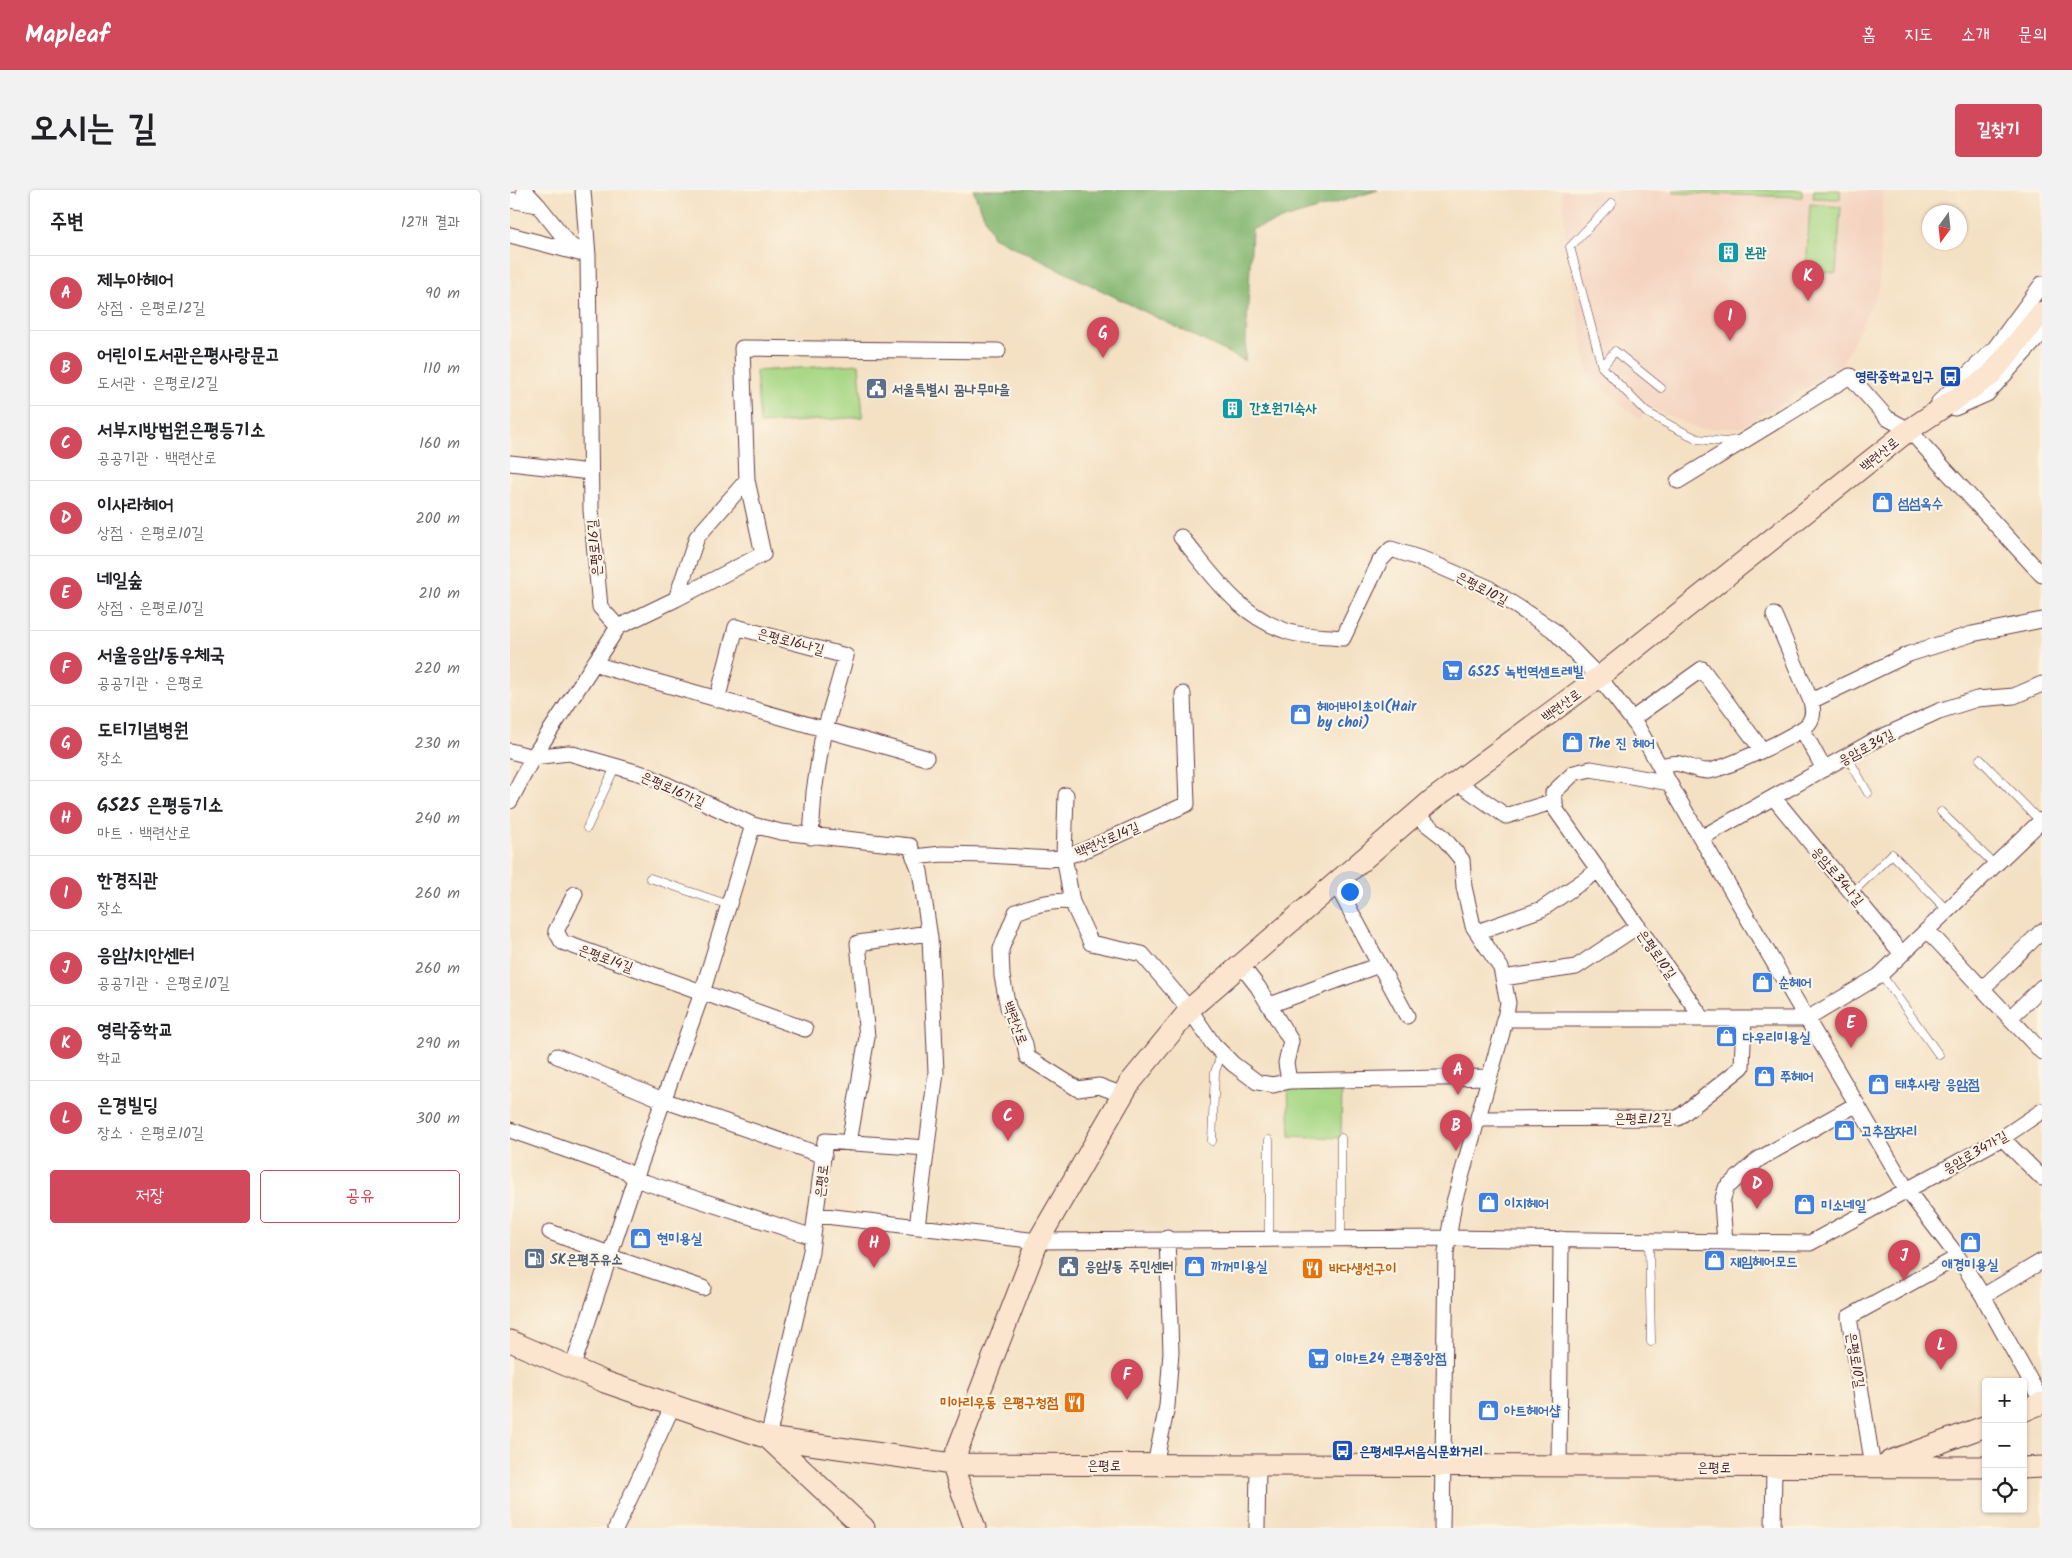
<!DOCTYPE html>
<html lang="ko">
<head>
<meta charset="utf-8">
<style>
	:root { --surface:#fff; --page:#f2f2f2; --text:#202124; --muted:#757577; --line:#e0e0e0; --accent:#d1495b }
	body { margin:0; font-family:Kalam,"Poor Story",sans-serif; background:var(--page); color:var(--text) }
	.controls { position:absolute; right:15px; bottom:15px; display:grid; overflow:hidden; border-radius:5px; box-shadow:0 1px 4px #0004 }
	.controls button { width:45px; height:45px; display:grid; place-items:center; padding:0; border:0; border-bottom:1px solid var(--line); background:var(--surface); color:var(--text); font:25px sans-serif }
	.compass { position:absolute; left:1412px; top:15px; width:45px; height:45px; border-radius:50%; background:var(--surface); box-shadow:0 1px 4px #0004; rotate:195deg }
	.you { position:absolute; left:839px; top:701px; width:18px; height:18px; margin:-12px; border:4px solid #fff; border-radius:50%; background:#1a73e8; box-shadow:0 0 0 8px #1a73e833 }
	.badge { display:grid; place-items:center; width:32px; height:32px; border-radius:50%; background:var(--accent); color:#fff; font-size:16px; font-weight:700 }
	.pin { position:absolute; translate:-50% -41px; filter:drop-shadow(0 1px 2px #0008) }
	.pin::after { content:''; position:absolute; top:26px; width:18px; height:15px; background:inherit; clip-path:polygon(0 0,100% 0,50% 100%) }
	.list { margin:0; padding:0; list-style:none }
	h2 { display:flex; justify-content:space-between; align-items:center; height:65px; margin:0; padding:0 20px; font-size:21px }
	h2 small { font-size:16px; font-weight:400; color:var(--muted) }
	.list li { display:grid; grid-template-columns:32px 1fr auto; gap:15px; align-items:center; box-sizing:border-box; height:75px; padding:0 20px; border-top:1px solid var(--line) }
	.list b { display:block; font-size:19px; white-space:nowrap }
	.list p { margin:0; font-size:16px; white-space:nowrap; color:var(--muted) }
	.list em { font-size:16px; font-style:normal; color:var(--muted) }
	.actions { display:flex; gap:10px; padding:15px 20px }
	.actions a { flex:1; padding:11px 0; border:1px solid var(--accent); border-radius:5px; text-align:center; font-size:18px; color:var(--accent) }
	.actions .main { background:var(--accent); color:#fff }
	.icon { flex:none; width:28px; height:28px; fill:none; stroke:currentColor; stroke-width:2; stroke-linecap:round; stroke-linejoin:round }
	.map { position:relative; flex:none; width:1532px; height:1338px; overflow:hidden; border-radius:5px }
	header { display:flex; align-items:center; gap:30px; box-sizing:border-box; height:70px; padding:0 25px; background:var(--accent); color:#fff }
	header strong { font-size:24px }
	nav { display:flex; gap:28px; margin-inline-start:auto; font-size:18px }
	.intro { display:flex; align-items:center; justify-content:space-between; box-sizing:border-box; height:120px; padding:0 30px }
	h1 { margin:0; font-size:35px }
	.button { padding:12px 22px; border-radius:5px; background:var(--accent); color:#fff; font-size:18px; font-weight:700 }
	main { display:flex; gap:30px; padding:0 30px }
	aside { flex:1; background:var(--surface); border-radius:5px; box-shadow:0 1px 4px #0004 }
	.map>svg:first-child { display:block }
	.built { fill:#f4d3c0 }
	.green { fill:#a8d886; stroke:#797c58 }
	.forest { fill:#86b873; stroke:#686c4f }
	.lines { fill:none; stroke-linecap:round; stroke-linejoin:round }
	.service-casing { stroke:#643c42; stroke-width:9 }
	.minor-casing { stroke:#643c42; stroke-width:17 }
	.secondary-casing { stroke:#643c42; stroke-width:23 }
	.service { stroke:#fff; stroke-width:8 }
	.minor { stroke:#fff; stroke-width:15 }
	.secondary { stroke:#fbe5cf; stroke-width:21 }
	.labels { text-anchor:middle; stroke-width:4.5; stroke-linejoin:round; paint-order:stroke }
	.culture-label { font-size:14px; font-weight:bold; fill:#0d838f; stroke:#fcf5e5; text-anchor:start }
	.transit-label { font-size:14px; font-weight:bold; fill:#164399; stroke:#fcf5e5; text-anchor:end }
	.service-label { font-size:14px; font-weight:bold; fill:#4e5e75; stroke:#fcf5e5; text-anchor:start }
	.street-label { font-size:14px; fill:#4a1f2b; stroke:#fcf5e5 }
	.shop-label { font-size:14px; font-weight:bold; fill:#366cbe; stroke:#fcf5e5; text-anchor:start }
	.food-label { font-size:14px; font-weight:bold; fill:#c56008; stroke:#fcf5e5; text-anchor:start }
</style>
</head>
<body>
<header>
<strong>Mapleaf</strong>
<nav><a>홈</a><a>지도</a><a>소개</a><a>문의</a></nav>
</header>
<div class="intro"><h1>오시는 길</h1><a class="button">길찾기</a></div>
<main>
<aside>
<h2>주변<small>12개 결과</small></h2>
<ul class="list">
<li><span class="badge">A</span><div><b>제누아헤어</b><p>상점 · 은평로12길</p></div><em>90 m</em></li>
<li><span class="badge">B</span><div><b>어린이도서관은평사랑문고</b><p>도서관 · 은평로12길</p></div><em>110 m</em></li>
<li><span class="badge">C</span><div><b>서부지방법원은평등기소</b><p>공공기관 · 백련산로</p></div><em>160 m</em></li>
<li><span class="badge">D</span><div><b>이사라헤어</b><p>상점 · 은평로10길</p></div><em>200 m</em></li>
<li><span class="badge">E</span><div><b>네일숲</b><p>상점 · 은평로10길</p></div><em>210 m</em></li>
<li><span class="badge">F</span><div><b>서울응암1동우체국</b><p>공공기관 · 은평로</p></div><em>220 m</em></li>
<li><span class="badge">G</span><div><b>도티기념병원</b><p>장소</p></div><em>230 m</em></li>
<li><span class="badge">H</span><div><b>GS25 은평등기소</b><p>마트 · 백련산로</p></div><em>240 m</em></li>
<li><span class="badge">I</span><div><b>한경직관</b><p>장소</p></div><em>260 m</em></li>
<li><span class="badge">J</span><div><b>응암1치안센터</b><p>공공기관 · 은평로10길</p></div><em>260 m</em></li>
<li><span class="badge">K</span><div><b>영락중학교</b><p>학교</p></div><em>290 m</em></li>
<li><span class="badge">L</span><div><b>은경빌딩</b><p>장소 · 은평로10길</p></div><em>300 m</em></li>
</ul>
<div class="actions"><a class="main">저장</a><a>공유</a></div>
</aside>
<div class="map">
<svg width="1532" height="1338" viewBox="0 0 1532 1338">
	<rect width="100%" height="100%" fill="#fcf5e5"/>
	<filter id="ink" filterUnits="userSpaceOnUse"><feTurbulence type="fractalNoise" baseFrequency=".02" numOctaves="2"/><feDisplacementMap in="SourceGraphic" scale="10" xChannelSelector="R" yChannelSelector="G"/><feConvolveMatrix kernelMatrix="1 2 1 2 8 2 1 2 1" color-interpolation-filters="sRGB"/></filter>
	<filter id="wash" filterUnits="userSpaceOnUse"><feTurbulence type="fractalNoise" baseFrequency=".0096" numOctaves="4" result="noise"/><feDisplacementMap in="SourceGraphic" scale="20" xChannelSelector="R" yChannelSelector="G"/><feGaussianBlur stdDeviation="1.12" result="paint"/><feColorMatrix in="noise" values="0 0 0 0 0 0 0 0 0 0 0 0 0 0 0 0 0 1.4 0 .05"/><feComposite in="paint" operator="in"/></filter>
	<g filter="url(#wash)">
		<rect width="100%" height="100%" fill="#f4e1c4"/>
		<path class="built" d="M 1052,0 L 1373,0 L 1369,99 L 1331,176 L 1232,237 L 1188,239 L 1139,217 L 1130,230 L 1078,184 L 1058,65 Z"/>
		<path class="green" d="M 1164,0 L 1292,0 L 1292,7 L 1164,3 Z
			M 1304,0 L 1330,0 L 1330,9 L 1303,8 Z
			M 1300,14 L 1331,17 L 1326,83 L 1296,81 Z
			M 349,174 L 353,227 L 250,234 L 246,181 Z
			M 832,894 L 831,948 L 780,946 L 778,897 Z"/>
		<path class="forest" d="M 463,0 L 868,0 L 742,39 L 735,171 L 483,47 Z"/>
	</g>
	<g filter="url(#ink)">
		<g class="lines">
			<defs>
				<path id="service" d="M 1102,13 L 1060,57 L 1092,177 L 1136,222 L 1165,238 L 1188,249 L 1216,252 L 1226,250
					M 1092,177 L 1105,161 L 1151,198
					M 1337,566 L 1358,603
					M 1470,569 L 1530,631
					M 1431,622 L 1485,675
					M 77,638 L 105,577
					M 140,688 L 219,715
					M 1342,703 L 1382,664 L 1437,720
					M 1371,784 L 1429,865
					M 831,948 L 831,1048
					M 759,950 L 759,1048
					M 702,951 L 705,882 L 712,862
					M 1139,1051 L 1141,1152"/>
				<path id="minor" d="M 14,0 L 28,15
					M 0,10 L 28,15 L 60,55 L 78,66
					M 0,45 L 69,63
					M 1429,212 L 1485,158 L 1532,94
					M 1445,218 L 1477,204 L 1532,143
					M 0,273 L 80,282
					M 1168,291 L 1340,186 L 1377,228 L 1399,240 L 1532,385
					M 671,347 C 704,386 727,425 779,442 C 795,447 816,446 833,448 L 870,371 L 881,359 L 915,370 L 977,397 L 1043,440 L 1089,487 L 1127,536 L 1178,626 L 1397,1000 L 1448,1067 L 1473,1106 L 1532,1212
					M 166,409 L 253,364 L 237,290
					M 108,437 L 166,409 L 187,347 L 237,290 L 232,158 L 488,161
					M 85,472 L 94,477 L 416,568
					M 207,510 L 226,437 L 336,466 L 312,550 L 304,602 L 301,647
					M 1301,511 L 1399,464 L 1462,444 L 1532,430
					M 1122,529 L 1192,479 L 1252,560
					M 1292,539 L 1314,579
					M 0,561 L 23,567 L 59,563 L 136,585 L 243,635 L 271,642 L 400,656 L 410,681 L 420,748 L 426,882 L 407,1037
					M 1150,577 C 1173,567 1178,581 1198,581 C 1212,580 1292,544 1299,533 C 1304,526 1303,519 1301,511 L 1264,425
					M 947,592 L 996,626 L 1045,611
					M 1160,593 L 1081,579 L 1064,583 L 1043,603 L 1046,620 L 1193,829
					M 556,605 L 554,666 L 562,712 L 581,753 L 632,764 L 680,820 L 703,854 L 723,874 L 747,892 L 763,895 L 779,891 L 979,887
					M 1264,608 L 1392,764
					M 0,611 L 23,567 L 108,437 L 90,417 L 81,320 L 78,66 L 73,0
					M 905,625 L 932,646 L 952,670 L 954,697 L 963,736 L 991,778 L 998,813 L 992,843 L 944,1012 L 936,1063 L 932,1338
					M 1191,648 L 1365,550 L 1429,521 L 1467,509 L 1504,506 L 1532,494
					M 404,667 L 432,664 L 478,665 L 541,669 L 568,663 L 677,614 L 673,504
					M 826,694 L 897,826
					M 65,704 L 46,741 L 52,752 L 295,839
					M 562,712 C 543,709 523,715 506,722 L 491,759 L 492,786 L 498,817 L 515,854 L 517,867 L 568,899 L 589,896 L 613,905
					M 1417,740 L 1532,862
					M 967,742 L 1032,719 L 1089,680
					M 731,775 L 748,797 L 781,851 L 776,873 L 779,891
					M 993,788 L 1066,777 L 1128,736
					M 1472,799 L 1532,741
					M 760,815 L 869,775
					M 1500,828 L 1532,797
					M 994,829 L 1297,829 L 1369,786 L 1532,630
					M 47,866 L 153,910 L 314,966
					M 968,929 L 1168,928 L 1232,877 L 1234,829
					M 0,940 L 116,981 L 125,989 L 303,1047
					M 1492,948 L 1532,988
					M 339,953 L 357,847 L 348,753 L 419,743
					M 307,1025 L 528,1051 L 938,1048 L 1300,1053 L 1492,948 L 1532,921
					M 40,1042 L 99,1064 L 107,1069 L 193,1098
					M 1215,1052 L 1212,1012 L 1216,998 L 1249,969 L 1347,914
					M 1473,1106 L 1532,1071
					M 62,1179 L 125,989 L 192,803 L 243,635
					M 258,1248 L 301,1061 L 315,951 L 417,958
					M 645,1275 L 657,1216 L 661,1162 L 657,1048
					M 1049,1276 L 1051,1049
					M 1363,1277 L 1339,1127 L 1448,1067
					M 106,1338 L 163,1215
					M 747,1338 L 748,1275
					M 1263,1338 L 1264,1277"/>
				<path id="secondary" d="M 0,1151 L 95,1192 L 258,1248 L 442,1274 L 1476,1277
					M 1513,1221 L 1532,1213
					M 258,1248 L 354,1338
					M 1380,1271 L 1476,1236
					M 442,1274 L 528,1051 L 619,894 L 682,817 L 922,610 L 1089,487 L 1399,240 L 1480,186 L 1532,122
					M 442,1274 L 465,1338
					M 1513,1278 L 1532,1277"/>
			</defs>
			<use href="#service" class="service-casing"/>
			<use href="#minor" class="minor-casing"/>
			<use href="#secondary" class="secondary-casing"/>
			<use href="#service" class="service"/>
			<use href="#minor" class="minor"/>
			<use href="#secondary" class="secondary"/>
		</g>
	</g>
	<defs>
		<symbol id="building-square" viewBox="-11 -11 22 22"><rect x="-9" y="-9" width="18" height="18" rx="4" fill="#0f9aa8" stroke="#fcf5e5"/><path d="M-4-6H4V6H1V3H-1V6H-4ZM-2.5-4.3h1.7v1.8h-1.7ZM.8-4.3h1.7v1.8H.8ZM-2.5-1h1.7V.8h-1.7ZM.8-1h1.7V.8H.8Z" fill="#fff"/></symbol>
		<symbol id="bus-square" viewBox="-11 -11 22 22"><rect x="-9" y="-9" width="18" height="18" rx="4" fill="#1a4fb4" stroke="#fcf5e5"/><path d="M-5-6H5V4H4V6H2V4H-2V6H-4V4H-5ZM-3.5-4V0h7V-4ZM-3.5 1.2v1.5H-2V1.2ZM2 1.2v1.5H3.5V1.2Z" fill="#fff"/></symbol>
		<symbol id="civic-square" viewBox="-11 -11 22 22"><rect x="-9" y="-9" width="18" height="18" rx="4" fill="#5c6f8a" stroke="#fcf5e5"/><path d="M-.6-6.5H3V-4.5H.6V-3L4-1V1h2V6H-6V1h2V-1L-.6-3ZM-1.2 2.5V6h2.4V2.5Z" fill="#fff"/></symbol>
		<symbol id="shop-square" viewBox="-11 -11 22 22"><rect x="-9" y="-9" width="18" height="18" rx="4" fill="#3f7fe0" stroke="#fcf5e5"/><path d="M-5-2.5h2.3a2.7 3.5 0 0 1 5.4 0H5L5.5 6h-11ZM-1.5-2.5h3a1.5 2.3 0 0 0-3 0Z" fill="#fff"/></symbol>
		<symbol id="supermarket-square" viewBox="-11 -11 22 22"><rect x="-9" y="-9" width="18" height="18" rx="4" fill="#3f7fe0" stroke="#fcf5e5"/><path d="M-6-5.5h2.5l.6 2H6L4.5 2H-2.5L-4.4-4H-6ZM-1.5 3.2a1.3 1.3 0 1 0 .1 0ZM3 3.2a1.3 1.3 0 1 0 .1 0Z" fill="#fff"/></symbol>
		<symbol id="fuel-square" viewBox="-11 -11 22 22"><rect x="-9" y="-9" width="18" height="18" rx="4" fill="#5c6f8a" stroke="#fcf5e5"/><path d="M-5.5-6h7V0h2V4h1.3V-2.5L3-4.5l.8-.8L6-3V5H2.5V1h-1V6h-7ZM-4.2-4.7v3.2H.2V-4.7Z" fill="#fff"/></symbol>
		<symbol id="restaurant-square" viewBox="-11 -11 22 22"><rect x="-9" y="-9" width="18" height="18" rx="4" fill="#e8710a" stroke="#fcf5e5"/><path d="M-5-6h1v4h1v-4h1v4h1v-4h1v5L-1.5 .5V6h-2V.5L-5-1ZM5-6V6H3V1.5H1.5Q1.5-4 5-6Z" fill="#fff"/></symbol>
	</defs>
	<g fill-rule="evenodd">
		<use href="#building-square" x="1206" y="50" width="25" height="25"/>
		<use href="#bus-square" x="1428" y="174" width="25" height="25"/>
		<use href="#civic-square" x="354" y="186" width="25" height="25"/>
		<use href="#building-square" x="710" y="206" width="25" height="25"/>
		<use href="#shop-square" x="1360" y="300" width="25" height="25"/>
		<use href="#supermarket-square" x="930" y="468" width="25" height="25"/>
		<use href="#shop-square" x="778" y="512" width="25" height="25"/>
		<use href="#shop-square" x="1050" y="540" width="25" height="25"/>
		<use href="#shop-square" x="1240" y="780" width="25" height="25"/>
		<use href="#shop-square" x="1204" y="834" width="25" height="25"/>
		<use href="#shop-square" x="1242" y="874" width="25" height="25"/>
		<use href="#shop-square" x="1356" y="882" width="25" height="25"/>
		<use href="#shop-square" x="1322" y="928" width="25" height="25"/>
		<use href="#shop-square" x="966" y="1000" width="25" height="25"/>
		<use href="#shop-square" x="1282" y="1002" width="25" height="25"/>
		<use href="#shop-square" x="118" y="1036" width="25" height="25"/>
		<use href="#shop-square" x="1448" y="1040" width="25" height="25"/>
		<use href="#fuel-square" x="12" y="1056" width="25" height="25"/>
		<use href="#shop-square" x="1192" y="1058" width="25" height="25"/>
		<use href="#civic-square" x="546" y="1064" width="25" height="25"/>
		<use href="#shop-square" x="672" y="1064" width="25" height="25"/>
		<use href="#restaurant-square" x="790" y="1066" width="25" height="25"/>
		<use href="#supermarket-square" x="796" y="1156" width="25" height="25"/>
		<use href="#restaurant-square" x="552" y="1200" width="25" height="25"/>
		<use href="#shop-square" x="966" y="1208" width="25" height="25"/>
		<use href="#bus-square" x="820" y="1248" width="25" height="25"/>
	</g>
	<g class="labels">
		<g class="culture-label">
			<text x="1234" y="67">본관</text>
			<text x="739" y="223">간호원기숙사</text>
		</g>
		<g class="transit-label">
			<text x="1424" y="191">영락중학교입구</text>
			<text x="849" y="1266" text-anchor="start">은평세무서음식문화거리</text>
		</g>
		<g class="service-label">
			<text x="382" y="204">서울특별시 꿈나무마을</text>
			<text x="40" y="1074">SK은평주유소</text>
			<text x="575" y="1081">응암1동 주민센터</text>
		</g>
		<g class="street-label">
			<text transform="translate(1369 264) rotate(-39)" y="5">백련산로</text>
			<text transform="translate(84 358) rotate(-95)" y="5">은평로16길</text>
			<text transform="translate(972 398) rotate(28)" y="5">은평로10길</text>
			<text transform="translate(281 451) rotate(15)" y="5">은평로16나길</text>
			<text transform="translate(1051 515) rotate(-36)" y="5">백련산로</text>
			<text transform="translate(1356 557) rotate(-28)" y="5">응암로34길</text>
			<text transform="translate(163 599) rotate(24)" y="5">은평로16가길</text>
			<text transform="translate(597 649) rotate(-23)" y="5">백련산로14길</text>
			<text transform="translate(1328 686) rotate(50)" y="5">응암로34나길</text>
			<text transform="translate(1147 764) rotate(55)" y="5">은평로10길</text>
			<text transform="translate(96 768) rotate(20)" y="5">은평로14길</text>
			<text transform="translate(506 833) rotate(70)" y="5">백련산로</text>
			<text x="1133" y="933">은평로12길</text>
			<text transform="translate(1465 962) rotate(-30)" y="5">응암로34가길</text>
			<text transform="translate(311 991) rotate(-83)" y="5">은평로</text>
			<text transform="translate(1346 1170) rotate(81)" y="5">은평로10길</text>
			<text x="594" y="1280">은평로</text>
			<text x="1204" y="1282">은평로</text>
		</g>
		<g class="shop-label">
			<text x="1388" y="318">섬섬옥수</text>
			<text x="958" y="486">GS25 녹번역센트레빌</text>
			<text x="807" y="521">헤어바이초이(Hair<tspan x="807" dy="16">by choi)</tspan></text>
			<text x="1078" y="558">The 진 헤어</text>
			<text x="1268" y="797">순헤어</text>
			<text x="1233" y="852">다우리미용실</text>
			<text x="1270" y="891">쭈헤어</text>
			<text x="1385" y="899">태후사랑 응암점</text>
			<text x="1351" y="946">고추잠자리</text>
			<text x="994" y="1018">이지헤어</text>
			<text x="1311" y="1020">미소네일</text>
			<text x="147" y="1053">현미용실</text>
			<text x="1220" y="1076">재임헤어모드</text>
			<text x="1460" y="1079" text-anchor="middle">애경미용실</text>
			<text x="701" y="1081">까꺼미용실</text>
			<text x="825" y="1173">이마트24 은평중앙점</text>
			<text x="994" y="1225">아트헤어샵</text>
		</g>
		<g class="food-label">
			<text x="819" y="1083">바다생선구이</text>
			<text x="548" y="1217" text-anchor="end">미아리우동 은평구청점</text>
		</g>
	</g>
</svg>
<div class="controls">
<button>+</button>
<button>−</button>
<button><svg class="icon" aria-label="locate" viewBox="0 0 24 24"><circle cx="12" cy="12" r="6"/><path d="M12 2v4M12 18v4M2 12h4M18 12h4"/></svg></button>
</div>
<svg class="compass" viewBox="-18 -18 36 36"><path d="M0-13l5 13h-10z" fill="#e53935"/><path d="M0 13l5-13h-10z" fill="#757577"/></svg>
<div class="you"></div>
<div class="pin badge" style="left:948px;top:905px">A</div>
<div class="pin badge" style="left:946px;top:961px">B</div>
<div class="pin badge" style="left:498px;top:951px">C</div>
<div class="pin badge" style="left:1247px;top:1019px">D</div>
<div class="pin badge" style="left:1341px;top:858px">E</div>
<div class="pin badge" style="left:617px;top:1210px">F</div>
<div class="pin badge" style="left:593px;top:168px">G</div>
<div class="pin badge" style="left:364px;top:1078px">H</div>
<div class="pin badge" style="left:1220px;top:151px">I</div>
<div class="pin badge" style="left:1394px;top:1091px">J</div>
<div class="pin badge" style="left:1298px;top:111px">K</div>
<div class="pin badge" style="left:1431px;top:1180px">L</div>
</div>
</main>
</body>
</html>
